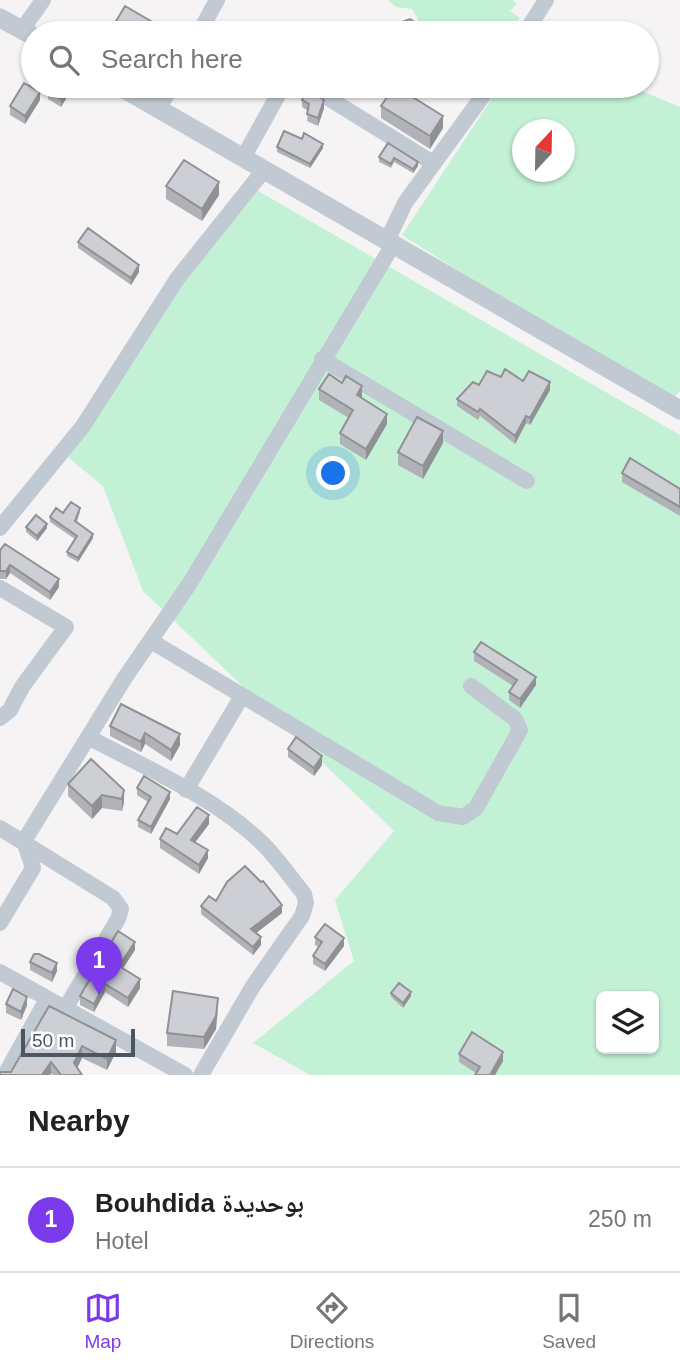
<!DOCTYPE html>
<html lang="en">
<head>
<meta charset="utf-8">
<style>
	:root { --surface:#fff; --page:#f2f2f2; --text:#222; --muted:#767676; --line:#e0e0e0; --accent:#7c3aed }
	body { margin:0; font-family:Arial,"Noto Naskh Arabic",sans-serif; background:var(--page); color:var(--text) }
	.controls { position:absolute; right:21px; bottom:21px; display:grid; overflow:hidden; border-radius:10px; box-shadow:0 2px 5px #0004 }
	.controls button { width:63px; height:63px; display:grid; place-items:center; padding:0; border:0; border-bottom:2px solid var(--line); background:var(--surface); color:var(--text); font:35px sans-serif }
	.compass { position:absolute; left:512px; top:119px; width:63px; height:63px; border-radius:50%; background:var(--surface); box-shadow:0 2px 5px #0004; rotate:22deg }
	.scale { position:absolute; left:21px; bottom:18px; width:114px; box-sizing:border-box; padding-left:7px; border:4px solid #4a5661; border-top:0; font-size:19px; line-height:24px; white-space:nowrap; color:#4a5661; -webkit-text-stroke:5px #fff; paint-order:stroke }
	.you { position:absolute; left:334px; top:474px; width:24px; height:24px; margin:-18px; border:5px solid #fff; border-radius:50%; background:#1a73e8; box-shadow:0 0 0 10px #1a73e833 }
	.badge { display:grid; place-items:center; width:46px; height:46px; border-radius:50%; background:var(--accent); color:#fff; font-size:23px; font-weight:700 }
	.pin { position:absolute; translate:-50% -58px; filter:drop-shadow(0 2px 4px #0008) }
	.pin::after { content:''; position:absolute; top:37px; width:24px; height:21px; background:inherit; clip-path:polygon(0 0,100% 0,50% 100%) }
	.list { margin:0; padding:0; list-style:none }
	h2 { display:flex; justify-content:space-between; align-items:center; height:91px; margin:0; padding:0 28px; font-size:30px }
	h2 small { font-size:23px; font-weight:400; color:var(--muted) }
	.list li { display:grid; grid-template-columns:46px 1fr auto; gap:21px; align-items:center; box-sizing:border-box; height:105px; padding:0 28px; border-top:2px solid var(--line) }
	.list b { display:block; font-size:26px; white-space:nowrap }
	.list p { margin:0; font-size:23px; white-space:nowrap; color:var(--muted) }
	.list em { font-size:23px; font-style:normal; color:var(--muted) }
	.icon { flex:none; width:38px; height:38px; fill:none; stroke:currentColor; stroke-width:2; stroke-linecap:round; stroke-linejoin:round }
	.map { position:relative; flex:none; width:680px; height:1075px; overflow:hidden }
	.search { position:absolute; background:var(--surface); box-shadow:0 2px 5px #0004; left:21px; right:21px; top:21px; height:77px; display:flex; align-items:center; gap:18px; box-sizing:border-box; padding:0 24px; border-radius:38px; color:var(--muted); font-size:26px }
	.sheet { height:196px; background:var(--surface) }
	nav { display:flex; justify-content:space-around; align-items:center; box-sizing:border-box; height:98px; border-top:2px solid var(--line); background:var(--surface); font-size:19px; color:var(--muted) }
	nav a { display:grid; justify-items:center; gap:4px }
	nav .on { color:var(--accent) }
	.map>svg:first-child { display:block }
	.green { fill:#c3f1d5; fill-rule:evenodd }
	.lines { fill:none; stroke-linecap:round; stroke-linejoin:round }
	.minor { stroke:#c1cad2; stroke-width:16 }
	.tertiary { stroke:#c1cad2; stroke-width:19 }
	.wall { fill:#b0b2b7 }
	.shaded-wall { fill:#909195 }
	.building { fill:#cdcfd5; stroke:#909195; stroke-width:2 }
</style>
</head>
<body>
<div class="map">
<svg width="680" height="1075" viewBox="0 0 680 1075">
	<rect width="100%" height="100%" fill="#f5f3f3"/>
	<path class="green" d="M 388,0 L 513,0 L 517,4 L 510,11 L 520,18 L 506,33 L 422,33 L 414,28 L 418,19 L 412,9 L 396,7 Z
		M 500,86 L 630,86 L 680,107 L 680,390 L 670,406 L 402,235 ZM 522,130 L 564,130 L 564,172 L 522,172 Z
		M 253,188 L 680,435 L 680,1075 L 310,1075 L 253,1043 L 354,961 L 335,900 L 394,831 L 143,591 L 103,486 L 58,449 ZM 601,996 L 654,996 L 654,1049 L 601,1049 Z"/>
	<g class="lines">
		<path class="minor" d="M 204,24 L 220,33
			M 22,30 L 43,0
			M 199,33 L 217,0
			M 525,33 L 546,0
			M 309,86 L 433,163
			M 159,109 L 171,86
			M 243,158 L 283,86
			M 388,239 L 405,203 L 490,86
			M 322,359 L 527,481
			M 0,528 L 83,426 L 177,279 L 264,170
			M 0,588 L 66,627 L 22,687 L 10,710 L 0,718
			M 151,641 L 438,813 L 463,817 L 476,808 L 520,730 L 515,719 L 471,686
			M 88,737 C 146,768 215,797 263,844 C 278,859 291,878 304,894 L 306,903 L 302,916 L 253,986 L 201,1075
			M 186,790 L 242,696
			M 0,828 L 113,898 L 121,909 L 118,919 L 65,1009
			M 24,841 L 124,679 L 190,583 L 394,243
			M 0,923 L 33,868 L 24,841
			M 0,972 L 185,1075
			M 5,1075 L 47,999"/>
		<path class="tertiary" d="M 0,18 L 33,36
			M 119,86 L 680,410"/>
	</g>
	<path class="wall" d="M 70,86 L 70,92 L 61,107 L 48,99 L 48,91 Z
		M 40,100 L 25,124 L 10,115 L 10,106 Z
		M 302,100 L 324,108 L 318,126 L 307,121 L 308,111 L 302,107 Z
		M 381,106 L 443,128 L 430,149 L 381,118 Z
		M 302,139 L 323,148 L 310,168 L 277,152 L 277,147 Z
		M 388,143 L 418,166 L 413,173 L 394,162 L 391,168 L 379,162 L 379,157 Z
		M 166,186 L 219,195 L 202,221 L 166,199 Z
		M 78,242 L 139,272 L 131,285 L 78,248 Z
		M 501,377 L 523,381 L 550,390 L 530,425 L 526,423 L 515,444 L 480,416 L 478,420 L 457,406 L 457,399 L 479,385 Z
		M 319,389 L 362,397 L 362,398 L 387,424 L 366,460 L 340,444 L 340,433 L 349,418 L 319,400 Z
		M 443,443 L 423,479 L 398,465 L 398,452 Z
		M 622,473 L 680,489 L 680,516 L 622,482 Z
		M 80,512 L 77,522 L 93,538 L 78,562 L 67,556 L 67,552 L 75,539 L 50,522 L 50,517 L 63,513 Z
		M 26,527 L 47,528 L 37,541 L 26,532 Z
		M 0,550 L 59,587 L 50,600 L 10,573 L 6,579 L 0,579 Z
		M 474,652 L 536,685 L 520,708 L 509,700 L 509,692 L 513,686 L 474,661 Z
		M 121,704 L 180,745 L 171,761 L 145,744 L 141,752 L 110,736 L 110,726 Z
		M 288,749 L 322,765 L 314,776 L 288,757 Z
		M 68,784 L 124,790 L 124,802 L 122,811 L 102,808 L 92,819 L 68,796 Z
		M 137,788 L 170,799 L 151,834 L 138,827 L 138,820 L 148,802 L 137,795 Z
		M 209,824 L 195,842 L 208,858 L 199,874 L 160,848 L 160,839 Z
		M 216,901 L 282,913 L 256,933 L 261,945 L 253,955 L 201,914 L 201,906 Z
		M 315,937 L 344,946 L 325,971 L 313,964 L 313,956 L 319,948 L 315,945 Z
		M 135,950 L 123,968 L 140,988 L 128,1007 L 105,992 L 94,1012 L 80,1005 L 80,996 Z
		M 30,962 L 57,971 L 52,982 L 30,970 Z
		M 391,993 L 411,996 L 403,1008 L 391,997 Z
		M 6,1004 L 27,1005 L 21,1020 L 6,1013 Z
		M 49,1006 L 116,1052 L 107,1070 L 82,1058 L 77,1068 L 82,1075 L 53,1075 L 51,1074 L 11,1072 Z
		M 218,1011 L 216,1029 L 204,1049 L 167,1046 L 167,1033 Z
		M 459,1054 L 503,1061 L 495,1075 L 475,1075 L 476,1073 L 459,1062 Z"/>
	<path class="shaded-wall" d="M 156,24 L 156,33 L 151,33 Z
		M 69,86 L 70,86 L 70,92 L 61,107 L 61,99 Z
		M 40,92 L 40,100 L 25,124 L 25,116 Z
		M 324,100 L 324,108 L 318,126 L 318,118 Z
		M 443,116 L 443,128 L 430,149 L 430,136 Z
		M 323,144 L 323,148 L 310,168 L 310,164 Z
		M 418,162 L 418,166 L 413,173 L 413,169 Z
		M 219,182 L 219,195 L 202,221 L 202,209 Z
		M 139,265 L 139,272 L 131,285 L 131,278 Z
		M 550,382 L 550,390 L 530,425 L 530,418 Z
		M 362,386 L 362,397 L 357,406 L 357,395 Z
		M 387,414 L 387,424 L 366,460 L 366,449 Z
		M 526,416 L 526,423 L 515,444 L 515,436 Z
		M 443,431 L 443,443 L 423,479 L 423,466 Z
		M 47,524 L 47,528 L 37,541 L 37,536 Z
		M 93,534 L 93,538 L 78,562 L 78,558 Z
		M 10,565 L 10,573 L 6,579 L 6,571 Z
		M 59,579 L 59,587 L 50,600 L 50,592 Z
		M 536,677 L 536,685 L 520,708 L 520,699 Z
		M 145,733 L 145,744 L 141,752 L 141,742 Z
		M 180,734 L 180,745 L 171,761 L 171,750 Z
		M 322,756 L 322,765 L 314,776 L 314,768 Z
		M 124,790 L 124,802 L 122,811 L 122,799 Z
		M 170,792 L 170,799 L 151,834 L 151,827 Z
		M 102,795 L 102,808 L 92,819 L 92,806 Z
		M 209,815 L 209,824 L 191,848 L 191,840 Z
		M 208,850 L 208,858 L 199,874 L 199,865 Z
		M 282,905 L 282,913 L 251,937 L 251,929 Z
		M 261,937 L 261,945 L 253,955 L 253,947 Z
		M 344,938 L 344,946 L 325,971 L 325,964 Z
		M 135,942 L 135,950 L 119,974 L 119,966 Z
		M 57,963 L 57,971 L 52,982 L 52,973 Z
		M 140,979 L 140,988 L 128,1007 L 128,998 Z
		M 105,984 L 105,992 L 94,1012 L 94,1004 Z
		M 411,992 L 411,996 L 403,1008 L 403,1003 Z
		M 27,997 L 27,1005 L 21,1020 L 21,1012 Z
		M 218,998 L 216,1029 L 204,1049 L 204,1037 Z
		M 116,1040 L 116,1052 L 107,1070 L 107,1059 Z
		M 82,1046 L 82,1058 L 74,1075 L 74,1063 Z
		M 503,1052 L 503,1061 L 495,1075 L 490,1075 Z
		M 51,1062 L 51,1074 L 50,1075 L 42,1075 Z"/>
	<path class="building" d="M 125,6 L 156,24 L 151,33 L 109,33 Z
		M 410,19 L 431,33 L 393,33 L 402,22 Z
		M 24,83 L 40,92 L 25,116 L 10,106 Z
		M 51,86 L 69,86 L 61,99 L 48,91 Z
		M 395,86 L 443,116 L 430,136 L 381,106 Z
		M 307,90 L 324,100 L 318,118 L 307,114 L 309,104 L 302,100 Z
		M 284,131 L 302,139 L 304,133 L 323,144 L 310,164 L 277,147 Z
		M 388,143 L 418,162 L 413,169 L 394,158 L 391,164 L 379,157 Z
		M 184,160 L 219,182 L 202,209 L 166,186 Z
		M 88,228 L 139,265 L 131,278 L 78,242 Z
		M 505,369 L 523,381 L 529,371 L 550,382 L 530,418 L 526,416 L 515,436 L 480,409 L 478,412 L 457,399 L 473,382 L 479,385 L 487,371 L 501,377 Z
		M 329,374 L 342,383 L 346,376 L 362,386 L 357,395 L 387,414 L 366,449 L 340,433 L 353,410 L 319,389 Z
		M 417,417 L 443,431 L 423,466 L 398,452 Z
		M 630,458 L 680,489 L 680,507 L 622,473 Z
		M 71,502 L 80,508 L 75,521 L 93,534 L 78,558 L 67,552 L 77,536 L 50,517 L 56,508 L 63,513 Z
		M 36,515 L 47,524 L 37,536 L 26,527 Z
		M 5,544 L 59,579 L 50,592 L 10,565 L 6,571 L 0,571 L 0,550 Z
		M 481,642 L 536,677 L 520,699 L 509,692 L 517,680 L 474,652 Z
		M 121,704 L 180,734 L 171,750 L 145,733 L 141,742 L 110,726 Z
		M 296,737 L 322,756 L 314,768 L 288,749 Z
		M 91,759 L 124,790 L 122,799 L 102,795 L 92,806 L 68,784 Z
		M 144,776 L 170,792 L 151,827 L 138,820 L 151,797 L 137,788 Z
		M 197,807 L 209,815 L 191,840 L 208,850 L 199,865 L 160,839 L 166,828 L 177,834 Z
		M 245,866 L 261,882 L 263,881 L 282,905 L 251,929 L 261,937 L 253,947 L 201,906 L 209,896 L 216,901 L 227,882 Z
		M 325,924 L 344,938 L 325,964 L 313,956 L 322,942 L 315,937 Z
		M 118,931 L 135,942 L 119,966 L 140,979 L 128,998 L 105,984 L 94,1004 L 80,996 Z
		M 34,954 L 39,954 L 57,963 L 52,973 L 30,962 Z
		M 399,983 L 411,992 L 403,1003 L 391,993 Z
		M 13,989 L 27,997 L 21,1012 L 6,1004 Z
		M 173,991 L 218,998 L 216,1016 L 204,1037 L 167,1033 Z
		M 49,1006 L 116,1040 L 107,1059 L 82,1046 L 74,1063 L 82,1075 L 61,1075 L 51,1062 L 42,1075 L 0,1075 L 0,1072 L 11,1072 Z
		M 472,1032 L 503,1052 L 490,1075 L 475,1075 L 480,1067 L 459,1054 Z"/>
</svg>
<div class="controls">
<button><svg class="icon" aria-label="layers" viewBox="0 0 24 24"><path d="M12 4l9 5-9 5-9-5zM3 14l9 5 9-5"/></svg></button>
</div>
<svg class="compass" viewBox="-18 -18 36 36"><path d="M0-13l5 13h-10z" fill="#e53935"/><path d="M0 13l5-13h-10z" fill="#767676"/></svg>
<div class="scale">50 m</div>
<div class="you"></div>
<div class="pin badge" style="left:99px;top:995px">1</div>
<div class="search"><svg class="icon" aria-label="search" viewBox="0 0 24 24"><circle cx="10" cy="10" r="6"/><path d="M15 15l6 6"/></svg>Search here</div>
</div>
<section class="sheet">
<h2>Nearby<small></small></h2>
<ul class="list">
<li><span class="badge">1</span><div><b>Bouhdida بوحديدة</b><p>Hotel</p></div><em>250 m</em></li>
</ul>
</section>
<nav>
<a class="on"><svg class="icon" aria-label="map" viewBox="0 0 24 24"><path d="M3 6l6-2 6 2 6-2v14l-6 2-6-2-6 2zM9 4v14M15 6v14"/></svg>Map</a>
<a><svg class="icon" aria-label="directions" viewBox="0 0 24 24"><path d="M12 3l9 9-9 9-9-9zM9 14v-3h6M13 9l2 2-2 2"/></svg>Directions</a>
<a><svg class="icon" aria-label="saved" viewBox="0 0 24 24"><path d="M7 4h10v16l-5-4-5 4z"/></svg>Saved</a>
</nav>
</body>
</html>
